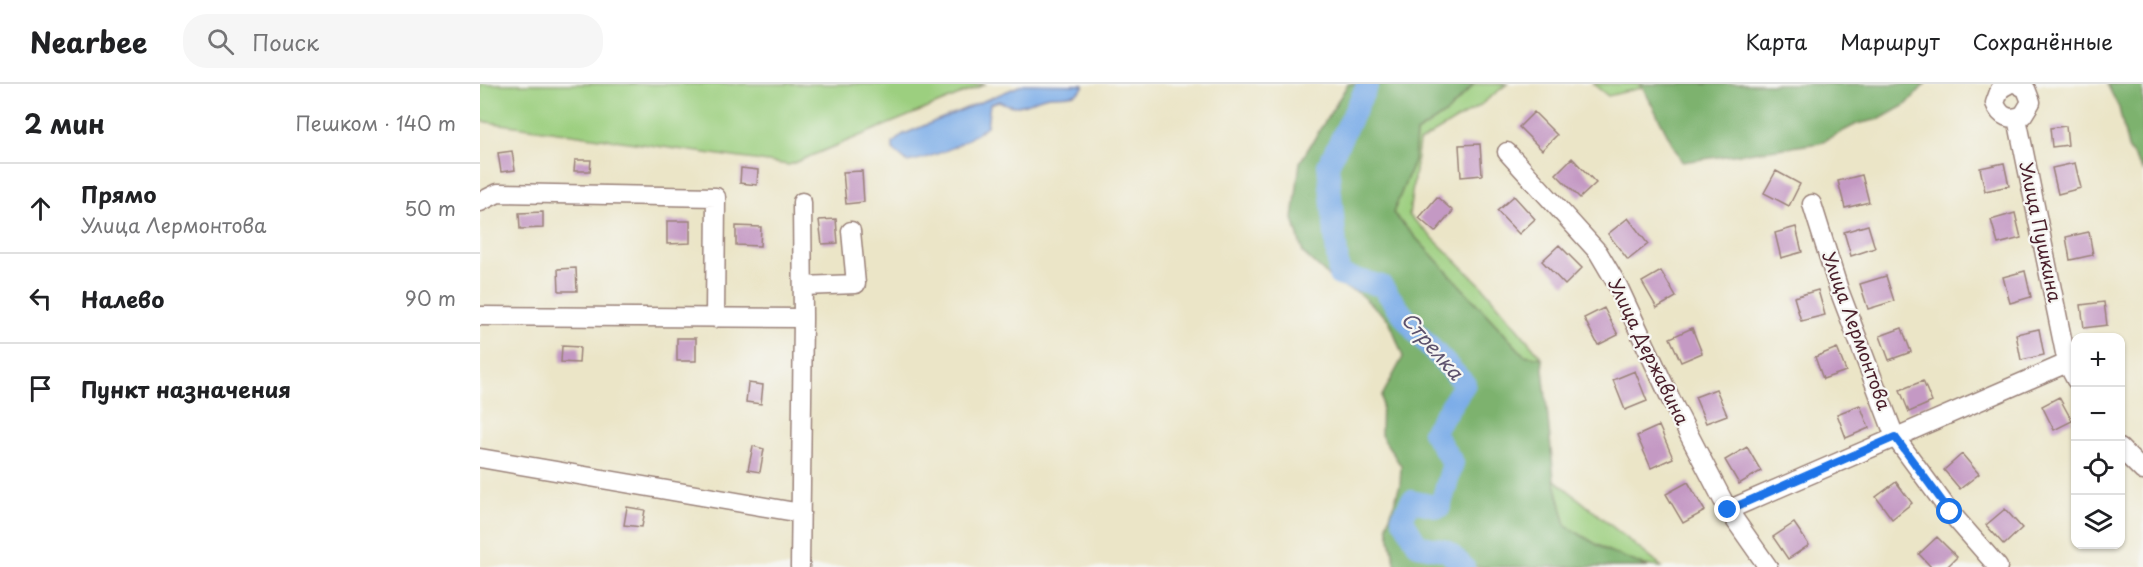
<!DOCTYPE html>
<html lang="ru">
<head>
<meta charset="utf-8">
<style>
	:root { --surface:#fff; --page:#f6f6f6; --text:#202124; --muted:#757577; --line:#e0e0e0 }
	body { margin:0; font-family:"Playpen Sans",sans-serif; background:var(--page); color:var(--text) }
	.controls { position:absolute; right:18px; bottom:18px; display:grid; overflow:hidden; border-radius:12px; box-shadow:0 2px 4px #0004 }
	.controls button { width:54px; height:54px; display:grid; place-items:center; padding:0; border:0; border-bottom:2px solid var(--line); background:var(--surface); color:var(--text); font:30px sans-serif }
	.stop { position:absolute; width:18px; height:18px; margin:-14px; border:4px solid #1a73e8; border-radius:50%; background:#fff }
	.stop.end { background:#1a73e8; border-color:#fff; box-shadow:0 2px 6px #0008 }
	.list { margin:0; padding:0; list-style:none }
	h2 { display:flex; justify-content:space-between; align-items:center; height:78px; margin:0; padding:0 24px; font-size:26px }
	h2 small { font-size:20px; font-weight:400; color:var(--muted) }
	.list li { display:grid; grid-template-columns:39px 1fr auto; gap:18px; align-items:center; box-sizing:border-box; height:90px; padding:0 24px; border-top:2px solid var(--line) }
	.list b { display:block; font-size:22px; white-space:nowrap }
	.list p { margin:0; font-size:20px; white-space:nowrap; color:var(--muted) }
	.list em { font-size:20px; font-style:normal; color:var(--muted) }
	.icon { flex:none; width:33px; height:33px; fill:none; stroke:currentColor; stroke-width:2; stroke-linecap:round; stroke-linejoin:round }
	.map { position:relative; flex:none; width:1663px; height:483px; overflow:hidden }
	header { display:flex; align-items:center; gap:36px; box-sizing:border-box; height:84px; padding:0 30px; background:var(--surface); border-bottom:2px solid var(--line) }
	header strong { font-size:28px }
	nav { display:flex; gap:33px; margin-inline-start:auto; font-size:21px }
	.search { width:420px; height:54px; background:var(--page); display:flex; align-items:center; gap:15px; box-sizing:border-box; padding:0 21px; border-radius:24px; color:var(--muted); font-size:22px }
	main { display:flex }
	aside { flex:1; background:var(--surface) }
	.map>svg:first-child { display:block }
	.green { fill:#9ccf7f; stroke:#737755; stroke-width:1.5 }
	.forest { fill:#7db26e; stroke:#64684c; stroke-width:1.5 }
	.water { fill:#7dade8; stroke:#64668a; stroke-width:1.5 }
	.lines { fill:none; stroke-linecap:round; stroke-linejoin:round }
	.river { stroke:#7dade8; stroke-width:22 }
	.building { fill:#c499c4 }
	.minor-casing { stroke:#9a8279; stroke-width:21 }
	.minor { stroke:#fff; stroke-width:18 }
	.route { stroke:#1a73e8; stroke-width:8 }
	.labels { text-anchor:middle; stroke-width:4.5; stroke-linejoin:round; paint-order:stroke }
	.street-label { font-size:18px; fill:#4a1f2b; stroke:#f6f6f2 }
	.water-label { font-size:20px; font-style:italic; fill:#5c516d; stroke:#f6f6f2 }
</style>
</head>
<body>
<header>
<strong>Nearbee</strong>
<div class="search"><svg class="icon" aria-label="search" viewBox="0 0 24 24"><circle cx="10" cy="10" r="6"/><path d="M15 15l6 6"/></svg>Поиск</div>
<nav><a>Карта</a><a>Маршрут</a><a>Сохранённые</a></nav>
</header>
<main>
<aside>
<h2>2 мин<small>Пешком · 140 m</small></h2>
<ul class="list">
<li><svg class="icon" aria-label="ahead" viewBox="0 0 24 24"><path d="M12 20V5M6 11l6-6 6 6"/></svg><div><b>Прямо</b><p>Улица Лермонтова</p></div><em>50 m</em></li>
<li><svg class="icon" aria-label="left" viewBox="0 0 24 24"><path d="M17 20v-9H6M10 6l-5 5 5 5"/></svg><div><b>Налево</b></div><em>90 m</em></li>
<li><svg class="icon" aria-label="arrive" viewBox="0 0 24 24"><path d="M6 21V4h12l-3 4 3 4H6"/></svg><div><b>Пункт назначения</b></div></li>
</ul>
</aside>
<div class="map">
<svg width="1663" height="483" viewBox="0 0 1663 483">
	<rect width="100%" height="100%" fill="#f6f6f2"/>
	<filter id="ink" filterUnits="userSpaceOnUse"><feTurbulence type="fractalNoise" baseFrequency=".0167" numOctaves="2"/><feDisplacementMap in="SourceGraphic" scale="12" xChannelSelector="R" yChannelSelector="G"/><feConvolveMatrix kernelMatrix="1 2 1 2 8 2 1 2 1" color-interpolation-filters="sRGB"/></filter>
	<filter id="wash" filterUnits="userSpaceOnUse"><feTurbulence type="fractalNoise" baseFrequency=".008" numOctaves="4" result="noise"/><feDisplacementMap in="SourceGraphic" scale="24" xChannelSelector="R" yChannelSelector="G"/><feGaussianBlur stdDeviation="1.35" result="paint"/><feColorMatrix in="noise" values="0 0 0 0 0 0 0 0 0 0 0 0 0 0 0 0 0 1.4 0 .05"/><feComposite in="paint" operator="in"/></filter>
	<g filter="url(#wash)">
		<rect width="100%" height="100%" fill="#ebe5c7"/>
		<path class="green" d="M 0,0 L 506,0 L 309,81 L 0,37 Z
			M 994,0 L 1027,0 L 998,23 L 939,58 L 929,131 L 1002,202 L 1062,274 L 1044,271 L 913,129 L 934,77 L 936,49 L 968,28 Z
			M 1113,0 L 1161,0 L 1161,4 L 1128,12 Z
			M 1074,395 L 1182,483 C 1149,483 1114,459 1086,442 Z"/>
		<path class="forest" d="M 868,0 L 994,0 L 968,28 L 936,49 L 934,77 L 913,129 L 1044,271 L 1062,274 L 1074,395 L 1086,442 L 1126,466 L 1168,483 L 916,483 L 907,441 L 920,401 L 921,382 L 901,351 L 902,312 L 923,273 L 909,236 L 877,208 L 858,201 L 823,169 L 813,135 L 820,78 Z
			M 1161,0 L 1445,0 L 1427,20 L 1400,35 L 1377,40 L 1340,59 L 1202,78 Z
			M 1627,0 L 1663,0 L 1663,87 L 1648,64 L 1639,24 Z"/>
		<path class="water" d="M 544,0 L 604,1 C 597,17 577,9 565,13 C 546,18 539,28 519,17 L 510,20 L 507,42 C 484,60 456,73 427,78 L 413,66 L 413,59 L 422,51 Z"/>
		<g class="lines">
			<path class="river" d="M 888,0 L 848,81 L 859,191 L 902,202 L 935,247 L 985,300 L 953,348 L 973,379 L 960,423 L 931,417 L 922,434 L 938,461 L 967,467 L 984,483"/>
		</g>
		<g id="blocks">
			<path class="building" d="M 1054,28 L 1077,51 L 1062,66 L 1039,43 Z
				M 1586,42 L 1588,61 L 1572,63 L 1570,44 Z
				M 1000,60 L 1002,91 L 981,93 L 979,61 Z
				M 32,67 L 35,86 L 21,88 L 18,69 Z
				M 1092,74 L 1116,99 L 1100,114 L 1076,90 Z
				M 95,76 L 111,76 L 110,87 L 94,87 Z
				M 1524,79 L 1529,102 L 1505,107 L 1500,84 Z
				M 1595,79 L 1601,104 L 1578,110 L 1572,84 Z
				M 261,84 L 278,86 L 277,101 L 260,99 Z
				M 382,87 L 384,118 L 366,120 L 363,88 Z
				M 1296,87 L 1320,100 L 1309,122 L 1284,109 Z
				M 1382,91 L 1389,118 L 1365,124 L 1358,97 Z
				M 1034,112 L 1055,135 L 1039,150 L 1017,127 Z
				M 957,113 L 973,127 L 955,148 L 939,134 Z
				M 63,128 L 63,144 L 40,145 L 39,129 Z
				M 1535,129 L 1541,154 L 1518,160 L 1511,136 Z
				M 1148,134 L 1168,160 L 1148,176 L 1128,150 Z
				M 356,135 L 358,159 L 342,160 L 339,136 Z
				M 187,137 L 210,137 L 210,159 L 187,160 Z
				M 1388,141 L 1395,164 L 1371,172 L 1364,148 Z
				M 256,142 L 281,143 L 280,162 L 256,161 Z
				M 1316,143 L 1322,168 L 1301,174 L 1295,149 Z
				M 1609,148 L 1613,171 L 1590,176 L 1586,153 Z
				M 1079,161 L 1102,184 L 1085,201 L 1062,177 Z
				M 96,184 L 97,207 L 79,207 L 78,185 Z
				M 1181,187 L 1196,213 L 1177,224 L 1162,198 Z
				M 1545,187 L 1551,213 L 1530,219 L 1523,193 Z
				M 1406,192 L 1414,217 L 1388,225 L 1380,200 Z
				M 1338,206 L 1345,231 L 1321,237 L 1314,213 Z
				M 1624,218 L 1627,241 L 1604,244 L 1601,221 Z
				M 1124,224 L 1138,251 L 1118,261 L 1104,234 Z
				M 1212,244 L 1222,269 L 1201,278 L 1190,254 Z
				M 1422,244 L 1431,268 L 1409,276 L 1400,252 Z
				M 1559,245 L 1564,271 L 1541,276 L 1536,250 Z
				M 197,254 L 216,254 L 216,277 L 197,277 Z
				M 82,262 L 100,263 L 99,279 L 81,278 Z
				M 1357,264 L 1366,287 L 1343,295 L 1335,273 Z
				M 1155,287 L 1167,317 L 1145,326 L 1133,296 Z
				M 1443,297 L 1452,318 L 1429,328 L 1420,306 Z
				M 268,299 L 283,301 L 281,320 L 266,318 Z
				M 1236,305 L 1247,331 L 1226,339 L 1215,313 Z
				M 1579,313 L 1592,337 L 1574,346 L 1562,322 Z
				M 1380,321 L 1389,344 L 1366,354 L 1357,330 Z
				M 1179,342 L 1193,374 L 1171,384 L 1157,352 Z
				M 273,362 L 284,365 L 280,388 L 268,386 Z
				M 1267,363 L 1281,387 L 1259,400 L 1245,376 Z
				M 1482,370 L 1499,390 L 1480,405 L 1464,386 Z
				M 1208,398 L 1225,427 L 1203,439 L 1186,410 Z
				M 1416,398 L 1432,419 L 1412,435 L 1396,413 Z
				M 147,423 L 165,426 L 162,443 L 144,441 Z
				M 1525,425 L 1542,444 L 1524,461 L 1506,441 Z
				M 1314,439 L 1329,461 L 1308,475 L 1293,453 Z
				M 1457,453 L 1477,473 L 1467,483 L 1451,483 L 1439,470 Z"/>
		</g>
	</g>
	<g filter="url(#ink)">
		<use href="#blocks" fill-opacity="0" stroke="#9a8279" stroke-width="1.5"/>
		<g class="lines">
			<defs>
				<path id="minor" d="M 1529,0 L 1520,5 L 1515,19 C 1520,33 1530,37 1543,31 L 1551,18 L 1546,5 L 1537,0
					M 1537,34 L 1587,279 L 1596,296
					M 1027,68 L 1118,168 L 1138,202 L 1193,320 L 1248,426 L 1288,483
					M 0,118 L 18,109 L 236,113 L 235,234
					M 1332,120 L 1359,206 L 1415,353 L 1470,428 L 1518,483
					M 323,202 L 376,200 L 371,147
					M 0,232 L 323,234
					M 1640,364 L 1663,387
					M 0,374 L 321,429
					M 1248,426 L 1587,279
					M 320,483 L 323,234 L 322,118"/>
			</defs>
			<use href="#minor" class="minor-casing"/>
			<use href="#minor" class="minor"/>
		</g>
	</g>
	<g class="lines" filter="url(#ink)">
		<path class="route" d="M 1248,426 L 1415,353 L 1470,428"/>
	</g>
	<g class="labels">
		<g class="street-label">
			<text transform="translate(1560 148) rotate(78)" y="6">Улица Пушкина</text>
			<text transform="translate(1376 247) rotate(70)" y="6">Улица Лермонтова</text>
			<text transform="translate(1168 268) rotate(64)" y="6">Улица Державина</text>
		</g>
		<g class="water-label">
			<text transform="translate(952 262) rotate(49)" y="7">Стрелка</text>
		</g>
	</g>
</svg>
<div class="controls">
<button>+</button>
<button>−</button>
<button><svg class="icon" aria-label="locate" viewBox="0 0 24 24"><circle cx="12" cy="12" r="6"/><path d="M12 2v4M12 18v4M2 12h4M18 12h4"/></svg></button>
<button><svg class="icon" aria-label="layers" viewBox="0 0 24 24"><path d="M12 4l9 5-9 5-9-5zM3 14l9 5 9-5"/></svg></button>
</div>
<div class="stop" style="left:1470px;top:428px"></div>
<div class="stop end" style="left:1248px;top:426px"></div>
</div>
</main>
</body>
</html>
